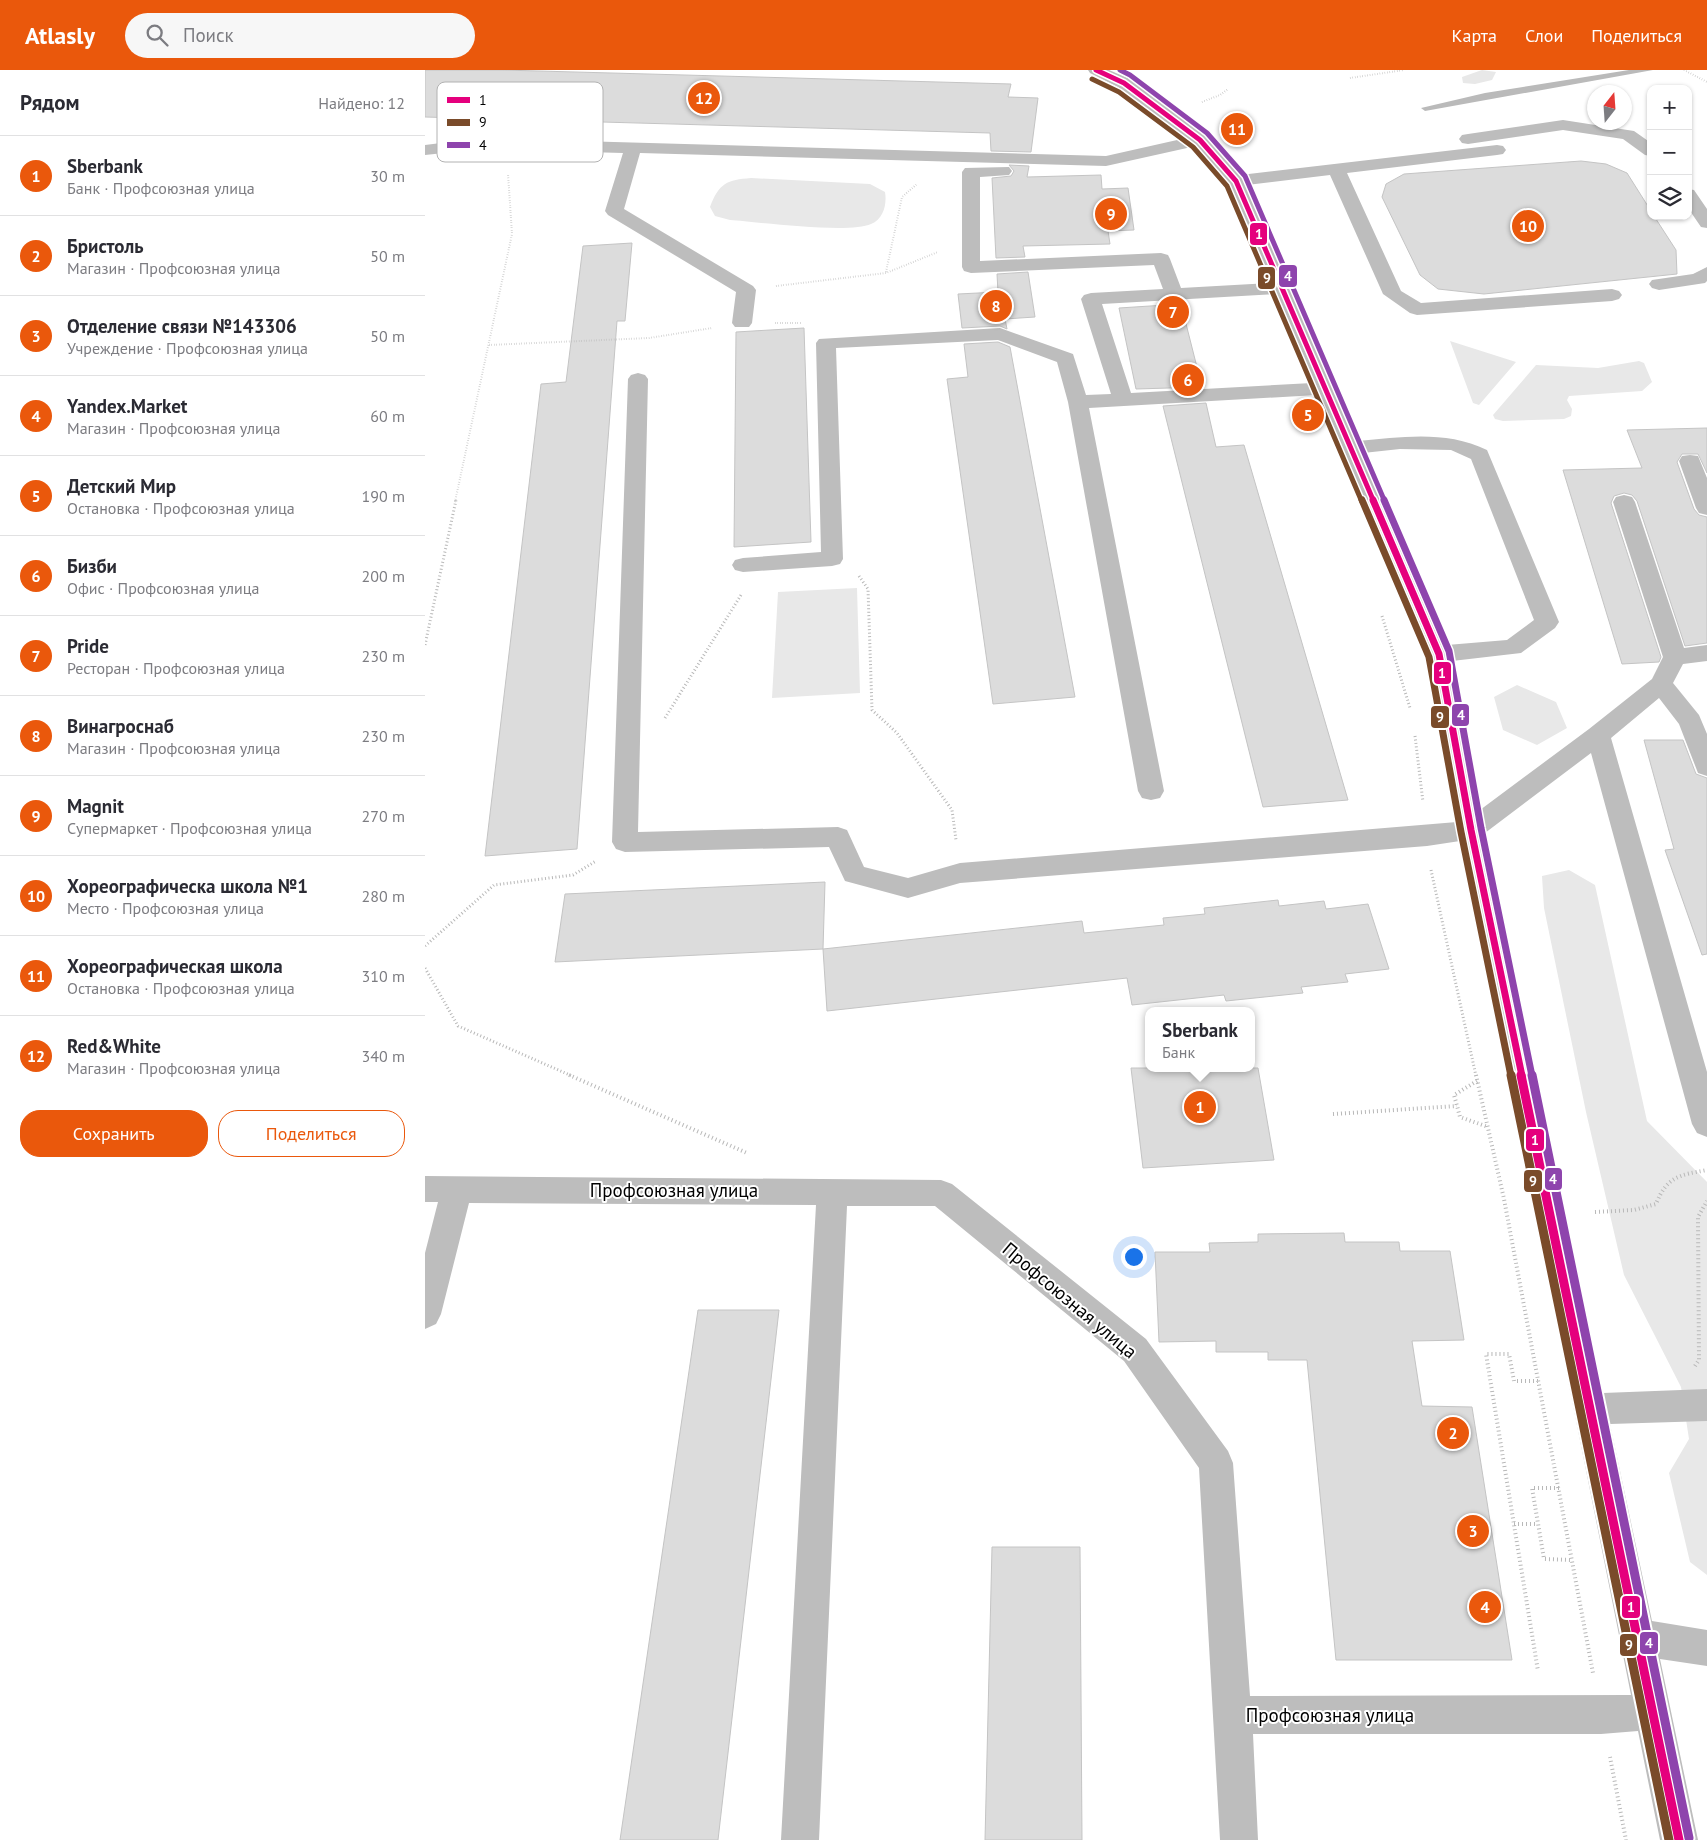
<!DOCTYPE html>
<html lang="ru">
<head>
<meta charset="utf-8">
<style>
	:root { --surface:#fff; --page:#f7f7f7; --text:#2b2b33; --muted:#7c7c81; --line:#e1e1e2; --accent:#ea580c }
	body { margin:0; font-family:"PT Sans",sans-serif; background:var(--page); color:var(--text) }
	.controls { position:absolute; right:15px; top:15px; display:grid; overflow:hidden; border-radius:10px; box-shadow:0 1px 4px #0004 }
	.controls button { width:45px; height:45px; display:grid; place-items:center; padding:0; border:0; border-bottom:1px solid var(--line); background:var(--surface); color:var(--text); font:25px sans-serif }
	.compass { position:absolute; left:1162px; top:15px; width:45px; height:45px; border-radius:50%; background:var(--surface); box-shadow:0 1px 4px #0004; rotate:17deg }
	.you { position:absolute; left:708px; top:1186px; width:18px; height:18px; margin:-12px; border:4px solid #fff; border-radius:50%; background:#1a73e8; box-shadow:0 0 0 8px #1a73e833 }
	.badge { display:grid; place-items:center; width:32px; height:32px; border-radius:50%; background:var(--accent); color:#fff; font-size:16px; font-weight:700 }
	.pin { position:absolute; translate:-50% -50%; border:2px solid #fff; box-shadow:0 1px 5px #0006 }
	.popup { position:absolute; left:720px; top:937px; width:110px; height:65px; box-sizing:border-box; display:grid; place-content:center; border-radius:10px; background:var(--surface); filter:drop-shadow(0 1px 4px #0005); font-size:16px; white-space:nowrap; color:var(--muted) }
	.popup b { font-size:19px; color:var(--text) }
	.popup::after { content:''; position:absolute; left:50%; top:100%; margin-left:-10px; border:10px solid transparent; border-top-color:var(--surface) }
	.list { margin:0; padding:0; list-style:none }
	h2 { display:flex; justify-content:space-between; align-items:center; height:65px; margin:0; padding:0 20px; font-size:21px }
	h2 small { font-size:16px; font-weight:400; color:var(--muted) }
	.list li { display:grid; grid-template-columns:32px 1fr auto; gap:15px; align-items:center; box-sizing:border-box; height:80px; padding:0 20px; border-top:1px solid var(--line) }
	.list b { display:block; font-size:19px; white-space:nowrap }
	.list p { margin:0; font-size:16px; white-space:nowrap; color:var(--muted) }
	.list em { font-size:16px; font-style:normal; color:var(--muted) }
	.actions { display:flex; gap:10px; padding:15px 20px }
	.actions a { flex:1; padding:11px 0; border:1px solid var(--accent); border-radius:20px; text-align:center; font-size:18px; color:var(--accent) }
	.actions .main { background:var(--accent); color:#fff }
	.icon { flex:none; width:28px; height:28px; fill:none; stroke:currentColor; stroke-width:2; stroke-linecap:round; stroke-linejoin:round }
	.map { position:relative; flex:none; width:1282px; height:1770px; overflow:hidden }
	header { display:flex; align-items:center; gap:30px; box-sizing:border-box; height:70px; padding:0 25px; background:var(--accent); color:#fff }
	header strong { font-size:24px }
	nav { display:flex; gap:28px; margin-inline-start:auto; font-size:18px }
	.search { width:350px; height:45px; background:var(--page); display:flex; align-items:center; gap:12px; box-sizing:border-box; padding:0 18px; border-radius:28px; color:var(--muted); font-size:19px }
	main { display:flex }
	aside { flex:1; background:var(--surface) }
	.map>svg:first-child { display:block }
	.green { fill:#e8e8e8 }
	.lines { fill:none; stroke-linecap:round; stroke-linejoin:round }
	.stream { fill:#bababa; fill-rule:evenodd }
	.building { fill:#dcdcdc; stroke:#c4c4c4 }
	.path-far2 { stroke:#b8b8b8; stroke-width:2; stroke-dasharray:0.5 2; stroke-linecap:butt }
	.path-far1 { stroke:#b8b8b8; stroke-width:3; stroke-dasharray:1 2.5; stroke-linecap:butt }
	.path { stroke:#b8b8b8; stroke-width:4; stroke-dasharray:1 3; stroke-linecap:butt }
	.minor { fill:#bdbdbd; fill-rule:evenodd }
	.bus-1-far2-casing { stroke:#fff; stroke-width:8 }
	.bus-1-far1-casing { stroke:#fff; stroke-width:10 }
	.bus-1-casing { stroke:#fff; stroke-width:13 }
	.bus-2-far2-casing { stroke:#fff; stroke-width:8 }
	.bus-2-far1-casing { stroke:#fff; stroke-width:10 }
	.bus-2-casing { stroke:#fff; stroke-width:13 }
	.bus-3-far2-casing { stroke:#fff; stroke-width:8 }
	.bus-3-far1-casing { stroke:#fff; stroke-width:10 }
	.bus-3-casing { stroke:#fff; stroke-width:13 }
	.bus-1-far2 { stroke:#e5007d; stroke-width:5 }
	.bus-1-far1 { stroke:#e5007d; stroke-width:7 }
	.bus-1 { stroke:#e5007d; stroke-width:9 }
	.bus-2-far2 { stroke:#7a4b2a; stroke-width:5 }
	.bus-2-far1 { stroke:#7a4b2a; stroke-width:7 }
	.bus-2 { stroke:#7a4b2a; stroke-width:9 }
	.bus-3-far2 { stroke:#8e44ad; stroke-width:5 }
	.bus-3-far1 { stroke:#8e44ad; stroke-width:7 }
	.bus-3 { stroke:#8e44ad; stroke-width:9 }
	.labels { text-anchor:middle; stroke-width:4; stroke-linejoin:round; paint-order:stroke }
	.near-street-label { font-size:19px; fill:#000; stroke:#fff }
	.key { fill:#fff; stroke:#b2b2b2; stroke-width:1 }
	.key-label { font-size:14px; fill:#000 }
	.line-badge { stroke:#fff; stroke-width:2 }
	.badge-label { font-size:14px; text-anchor:middle; font-weight:bold; fill:#fff }
</style>
</head>
<body>
<header>
<strong>Atlasly</strong>
<div class="search"><svg class="icon" aria-label="search" viewBox="0 0 24 24"><circle cx="10" cy="10" r="6"/><path d="M15 15l6 6"/></svg>Поиск</div>
<nav><a>Карта</a><a>Слои</a><a>Поделиться</a></nav>
</header>
<main>
<aside>
<h2>Рядом<small>Найдено: 12</small></h2>
<ul class="list">
<li><span class="badge">1</span><div><b>Sberbank</b><p>Банк · Профсоюзная улица</p></div><em>30 m</em></li>
<li><span class="badge">2</span><div><b>Бристоль</b><p>Магазин · Профсоюзная улица</p></div><em>50 m</em></li>
<li><span class="badge">3</span><div><b>Отделение связи №143306</b><p>Учреждение · Профсоюзная улица</p></div><em>50 m</em></li>
<li><span class="badge">4</span><div><b>Yandex.Market</b><p>Магазин · Профсоюзная улица</p></div><em>60 m</em></li>
<li><span class="badge">5</span><div><b>Детский Мир</b><p>Остановка · Профсоюзная улица</p></div><em>190 m</em></li>
<li><span class="badge">6</span><div><b>Бизби</b><p>Офис · Профсоюзная улица</p></div><em>200 m</em></li>
<li><span class="badge">7</span><div><b>Pride</b><p>Ресторан · Профсоюзная улица</p></div><em>230 m</em></li>
<li><span class="badge">8</span><div><b>Винагроснаб</b><p>Магазин · Профсоюзная улица</p></div><em>230 m</em></li>
<li><span class="badge">9</span><div><b>Magnit</b><p>Супермаркет · Профсоюзная улица</p></div><em>270 m</em></li>
<li><span class="badge">10</span><div><b>Хореографическа школа №1</b><p>Место · Профсоюзная улица</p></div><em>280 m</em></li>
<li><span class="badge">11</span><div><b>Хореографическая школа</b><p>Остановка · Профсоюзная улица</p></div><em>310 m</em></li>
<li><span class="badge">12</span><div><b>Red&amp;White</b><p>Магазин · Профсоюзная улица</p></div><em>340 m</em></li>
</ul>
<div class="actions"><a class="main">Сохранить</a><a>Поделиться</a></div>
</aside>
<div class="map">
<svg width="1282" height="1770" viewBox="0 0 1282 1770">
	<rect width="100%" height="100%" fill="#fff"/>
	<path class="green" d="M 1057,0 L 1071,2 L 1067,10 L 1050,14 L 1038,13 L 1037,7 Z
		M 326,108 L 445,114 L 460,122 C 462,133 459,149 446,154 C 424,164 334,152 305,150 L 290,146 L 285,137 C 294,113 302,110 326,108 Z
		M 1025,271 L 1091,292 L 1054,335 L 1048,333 Z
		M 1214,291 L 1219,293 L 1227,312 L 1217,321 L 1144,326 L 1142,330 L 1147,339 L 1146,346 L 1139,349 L 1078,351 L 1070,349 L 1068,345 L 1111,295 L 1173,298 Z
		M 432,518 L 435,623 L 347,628 L 353,522 Z
		M 1092,615 L 1131,632 L 1142,658 L 1112,675 L 1078,660 L 1069,627 Z
		M 1144,800 L 1170,815 L 1222,1051 L 1282,1112 L 1282,1505 L 1265,1492 L 1244,1403 L 1264,1369 L 1256,1317 L 1199,1205 L 1161,1042 L 1119,838 L 1117,806 Z"/>
	<g class="lines">
		<path class="stream" d="M 1204,0 L 1228,0 L 1000,41 L 996,38 L 1060,23 Z"/>
	</g>
	<path class="building" d="M 0,0 L 77,0 L 586,14 L 583,27 L 613,28 L 606,82 L 566,81 L 565,63 L 0,47 Z
		M 1156,91 L 1181,94 L 1202,103 L 1226,141 L 1226,146 L 1229,146 L 1251,180 L 1252,204 L 1059,224 L 1013,219 L 995,205 L 957,127 L 961,114 L 979,104 Z
		M 584,95 L 604,96 L 602,107 L 676,105 L 677,119 L 703,118 L 709,160 L 683,161 L 685,174 L 598,176 L 600,187 L 571,188 L 567,108 L 586,106 L 589,101 Z
		M 207,173 L 200,251 L 192,251 L 152,779 L 60,786 L 116,314 L 141,312 L 158,176 Z
		M 603,202 L 610,247 L 580,249 L 582,259 L 575,256 L 537,258 L 533,224 L 573,222 L 572,204 Z
		M 756,234 L 777,317 L 711,319 L 694,238 Z
		M 379,258 L 386,472 L 309,477 L 311,262 Z
		M 573,272 L 585,277 L 650,627 L 568,634 L 522,309 L 543,307 L 539,274 Z
		M 781,333 L 791,377 L 819,375 L 923,730 L 838,737 L 738,336 Z
		M 1282,358 L 1282,403 L 1273,384 L 1257,384 L 1252,392 L 1269,439 L 1274,445 L 1282,447 L 1282,573 L 1260,576 L 1212,431 L 1207,425 L 1199,423 L 1189,426 L 1186,433 L 1236,587 L 1234,592 L 1197,594 L 1138,400 L 1217,398 L 1202,360 Z
		M 1219,670 L 1258,670 L 1271,704 L 1282,708 L 1282,884 L 1277,885 L 1240,780 L 1249,779 Z
		M 400,812 L 398,879 L 130,892 L 140,824 Z
		M 853,830 L 854,836 L 899,831 L 901,839 L 943,834 L 964,899 L 920,904 L 923,912 L 876,917 L 878,923 L 801,931 L 799,925 L 707,935 L 702,908 L 402,941 L 398,879 L 657,851 L 659,863 L 739,855 L 738,848 L 780,844 L 779,838 Z
		M 706,998 L 833,998 L 849,1090 L 718,1098 Z
		M 919,1163 L 920,1172 L 974,1172 L 975,1181 L 1025,1181 L 1039,1270 L 987,1271 L 997,1336 L 1047,1337 L 1087,1590 L 911,1590 L 882,1290 L 843,1290 L 843,1282 L 791,1282 L 791,1271 L 734,1272 L 730,1182 L 785,1182 L 784,1173 L 833,1172 L 833,1164 Z
		M 273,1240 L 354,1240 L 293,1770 L 195,1770 Z
		M 567,1477 L 655,1477 L 657,1770 L 560,1770 Z"/>
	<g class="lines">
		<path class="path-far2" d="M 1259,0 L 1282,12
			M 925,8 L 979,0
			M 777,32 L 795,25 L 803,19
			M 461,202 L 477,127 L 492,114
			M 351,216 L 461,203 L 513,182
			M 350,253 L 377,253
			M 64,275 L 224,268 L 287,258
			M 30,432 L 87,164 L 83,104"/>
		<path class="path-far1" d="M 434,506 L 443,519 L 447,640 L 472,663 L 527,740 L 531,770
			M 957,546 L 985,638
			M 0,575 L 31,430
			M 240,648 L 316,525
			M 990,666 L 998,732
			M 1006,800 L 1051,1006
			M 0,876 L 69,815 L 148,805 L 171,791
			M 0,898 L 33,956 L 147,1006"/>
		<path class="path" d="M 144,1005 L 322,1083
			M 1051,1005 L 1079,1129 L 1168,1603
			M 1052,1011 L 1029,1025 L 1035,1047 L 1063,1057
			M 908,1044 L 1032,1036
			M 1170,1142 L 1209,1140 L 1231,1134 C 1242,1106 1255,1105 1282,1100
			M 1270,1296 L 1274,1290 L 1273,1147 L 1282,1131
			M 1113,1311 L 1089,1311 L 1084,1284 L 1061,1284 L 1113,1601
			M 1134,1418 L 1107,1418 L 1119,1489 L 1147,1490
			M 1089,1454 L 1113,1454
			M 1185,1687 L 1201,1770"/>
		<path class="minor" d="M 663,0 L 684,0 L 705,9 L 781,66 L 815,105 L 1072,75 L 1078,76 L 1081,80 L 1078,84 L 1072,85 L 922,103 L 976,221 L 996,233 L 1187,219 L 1194,221 L 1197,225 L 1194,229 L 1187,231 L 992,245 L 985,243 L 958,224 L 905,105 L 822,115 L 933,371 C 977,367 1021,360 1062,380 L 1134,552 L 1130,558 L 1096,583 L 1027,591 L 1055,740 L 1164,659 L 1227,609 L 1238,587 L 1188,432 L 1191,427 L 1199,425 L 1207,427 L 1210,432 L 1259,578 L 1282,575 L 1282,591 L 1258,594 L 1248,613 L 1274,645 L 1282,664 L 1282,706 L 1273,703 L 1254,654 L 1234,628 L 1186,668 L 1282,1002 L 1282,1067 L 1272,1063 L 1267,1054 L 1166,683 L 1060,763 L 1178,1323 L 1282,1319 L 1282,1351 L 1185,1354 L 1227,1551 L 1282,1560 L 1282,1596 L 1235,1589 L 1273,1770 L 1235,1770 L 1213,1661 L 1176,1664 L 828,1664 L 833,1770 L 795,1770 L 774,1398 L 699,1291 L 510,1136 L 422,1136 L 394,1770 L 356,1770 L 391,1135 L 44,1133 L 16,1244 L 11,1254 L 0,1259 L 0,1183 L 13,1132 L 0,1132 L 0,1106 L 516,1110 L 527,1114 L 721,1269 L 803,1381 L 808,1393 L 825,1626 L 1206,1625 L 1035,771 L 1002,776 L 535,813 L 483,828 L 420,811 L 404,777 L 200,782 L 191,779 L 187,772 L 203,309 L 206,305 L 213,303 L 220,305 L 223,309 L 213,762 L 413,757 L 422,760 L 439,797 L 483,808 L 535,793 L 1032,752 L 1002,584 L 892,325 L 664,338 L 739,721 L 735,728 L 726,730 L 717,728 L 713,721 L 643,332 L 632,292 L 573,270 L 411,278 L 418,489 L 415,494 L 407,496 L 318,502 L 310,500 L 307,495 L 310,490 L 318,488 L 396,482 L 391,273 L 394,269 L 575,258 L 648,284 L 661,325 L 686,324 L 656,229 L 659,225 L 666,223 L 738,219 L 729,195 L 546,203 L 539,201 L 537,197 L 537,102 L 540,98 L 584,97 L 587,101 L 584,105 L 555,107 L 555,191 L 736,183 L 743,185 L 745,189 L 756,218 L 845,213 L 803,113 L 771,76 L 681,96 L 215,83 L 199,139 L 328,216 L 331,220 L 327,253 L 324,257 L 310,257 L 307,253 L 311,222 L 183,145 L 180,141 L 198,83 C 131,81 66,77 0,85 L 0,75 L 40,70 L 81,69 L 681,86 L 761,68 L 693,17 L 665,3 ZM 850,224 L 887,313 L 706,323 L 677,234 ZM 975,379 L 1026,380 L 1046,389 L 1109,550 L 1082,570 L 1022,575 L 938,383 Z
			M 1138,50 L 1209,61 L 1226,73 L 1226,86 L 1220,85 L 1198,69 L 1138,60 L 1043,74 L 1037,73 L 1034,69 L 1037,65 L 1043,64 Z
			M 1263,119 L 1269,120 L 1282,139 L 1282,158 L 1276,157 L 1263,138 Z
			M 1282,197 L 1282,211 L 1280,213 L 1234,220 L 1227,218 L 1224,214 L 1227,210 L 1268,204 Z
			M 1265,385 L 1273,386 L 1282,408 L 1282,445 L 1274,443 L 1271,438 L 1254,391 L 1257,386 Z"/>
		<defs>
			<path id="bus-1-far2" d="M 671,0 L 699,13 L 775,70 L 811,111 L 949,432"/>
			<path id="bus-1-far1" d="M 948,430 L 1014,584 L 1046,760 L 1097,1006"/>
			<path id="bus-1" d="M 1096,1005 L 1254,1770"/>
			<path id="bus-2-far2" d="M 667,9 L 694,22 L 768,77 L 802,116 L 937,432"/>
			<path id="bus-2-far1" d="M 937,430 L 1004,587 L 1036,762 L 1086,1006"/>
			<path id="bus-2" d="M 1086,1005 L 1244,1770"/>
			<path id="bus-3-far2" d="M 695,0 L 705,5 L 782,63 L 820,106 L 960,432"/>
			<path id="bus-3-far1" d="M 959,430 L 1024,581 L 1056,758 L 1107,1006"/>
			<path id="bus-3" d="M 1107,1005 L 1264,1768"/>
		</defs>
		<use href="#bus-1-far2" class="bus-1-far2-casing"/>
		<use href="#bus-1-far1" class="bus-1-far1-casing"/>
		<use href="#bus-1" class="bus-1-casing"/>
		<use href="#bus-2-far2" class="bus-2-far2-casing"/>
		<use href="#bus-2-far1" class="bus-2-far1-casing"/>
		<use href="#bus-2" class="bus-2-casing"/>
		<use href="#bus-3-far2" class="bus-3-far2-casing"/>
		<use href="#bus-3-far1" class="bus-3-far1-casing"/>
		<use href="#bus-3" class="bus-3-casing"/>
		<use href="#bus-1-far2" class="bus-1-far2"/>
		<use href="#bus-1-far1" class="bus-1-far1"/>
		<use href="#bus-1" class="bus-1"/>
		<use href="#bus-2-far2" class="bus-2-far2"/>
		<use href="#bus-2-far1" class="bus-2-far1"/>
		<use href="#bus-2" class="bus-2"/>
		<use href="#bus-3-far2" class="bus-3-far2"/>
		<use href="#bus-3-far1" class="bus-3-far1"/>
		<use href="#bus-3" class="bus-3"/>
	</g>
	<g class="labels">
		<g class="near-street-label">
			<text x="249" y="1127">Профсоюзная улица</text>
			<text transform="translate(645 1230) rotate(40)" y="7">Профсоюзная улица</text>
			<text x="905" y="1652">Профсоюзная улица</text>
		</g>
	</g>
	<rect x="12" y="12" width="166" height="80" rx="8" class="key"/>
	<rect x="22" y="27" width="23" height="6" fill="#e5007d"/>
	<rect x="22" y="49" width="23" height="7" fill="#7a4b2a"/>
	<rect x="22" y="72" width="23" height="6" fill="#8e44ad"/>
	<g class="key-label">
		<text x="54" y="35">1</text>
		<text x="54" y="57">9</text>
		<text x="54" y="80">4</text>
	</g>
	<g class="line-badge">
		<rect x="824" y="152" width="19" height="24" rx="5" fill="#e5007d"/>
		<rect x="853" y="194" width="20" height="24" rx="5" fill="#8e44ad"/>
		<rect x="832" y="196" width="19" height="24" rx="5" fill="#7a4b2a"/>
		<rect x="1008" y="591" width="19" height="24" rx="5" fill="#e5007d"/>
		<rect x="1026" y="633" width="19" height="24" rx="5" fill="#8e44ad"/>
		<rect x="1005" y="635" width="20" height="24" rx="5" fill="#7a4b2a"/>
		<rect x="1100" y="1058" width="20" height="24" rx="5" fill="#e5007d"/>
		<rect x="1119" y="1097" width="19" height="24" rx="5" fill="#8e44ad"/>
		<rect x="1098" y="1099" width="20" height="24" rx="5" fill="#7a4b2a"/>
		<rect x="1196" y="1525" width="20" height="24" rx="5" fill="#e5007d"/>
		<rect x="1214" y="1561" width="20" height="24" rx="5" fill="#8e44ad"/>
		<rect x="1194" y="1563" width="19" height="24" rx="5" fill="#7a4b2a"/>
	</g>
	<g class="badge-label">
		<text x="834" y="169">1</text>
		<text x="863" y="211">4</text>
		<text x="842" y="213">9</text>
		<text x="1017" y="608">1</text>
		<text x="1036" y="650">4</text>
		<text x="1015" y="652">9</text>
		<text x="1110" y="1075">1</text>
		<text x="1128" y="1114">4</text>
		<text x="1108" y="1116">9</text>
		<text x="1206" y="1542">1</text>
		<text x="1224" y="1578">4</text>
		<text x="1204" y="1580">9</text>
	</g>
</svg>
<div class="controls">
<button>+</button>
<button>−</button>
<button><svg class="icon" aria-label="layers" viewBox="0 0 24 24"><path d="M12 4l9 5-9 5-9-5zM3 14l9 5 9-5"/></svg></button>
</div>
<svg class="compass" viewBox="-18 -18 36 36"><path d="M0-13l5 13h-10z" fill="#e53935"/><path d="M0 13l5-13h-10z" fill="#7c7c81"/></svg>
<div class="you"></div>
<div class="pin badge" style="left:775px;top:1037px">1</div>
<div class="popup"><b>Sberbank</b>Банк</div>
<div class="pin badge" style="left:1028px;top:1363px">2</div>
<div class="pin badge" style="left:1048px;top:1461px">3</div>
<div class="pin badge" style="left:1060px;top:1537px">4</div>
<div class="pin badge" style="left:883px;top:345px">5</div>
<div class="pin badge" style="left:763px;top:310px">6</div>
<div class="pin badge" style="left:748px;top:242px">7</div>
<div class="pin badge" style="left:571px;top:236px">8</div>
<div class="pin badge" style="left:686px;top:144px">9</div>
<div class="pin badge" style="left:1103px;top:156px">10</div>
<div class="pin badge" style="left:812px;top:59px">11</div>
<div class="pin badge" style="left:279px;top:28px">12</div>
</div>
</main>
</body>
</html>
